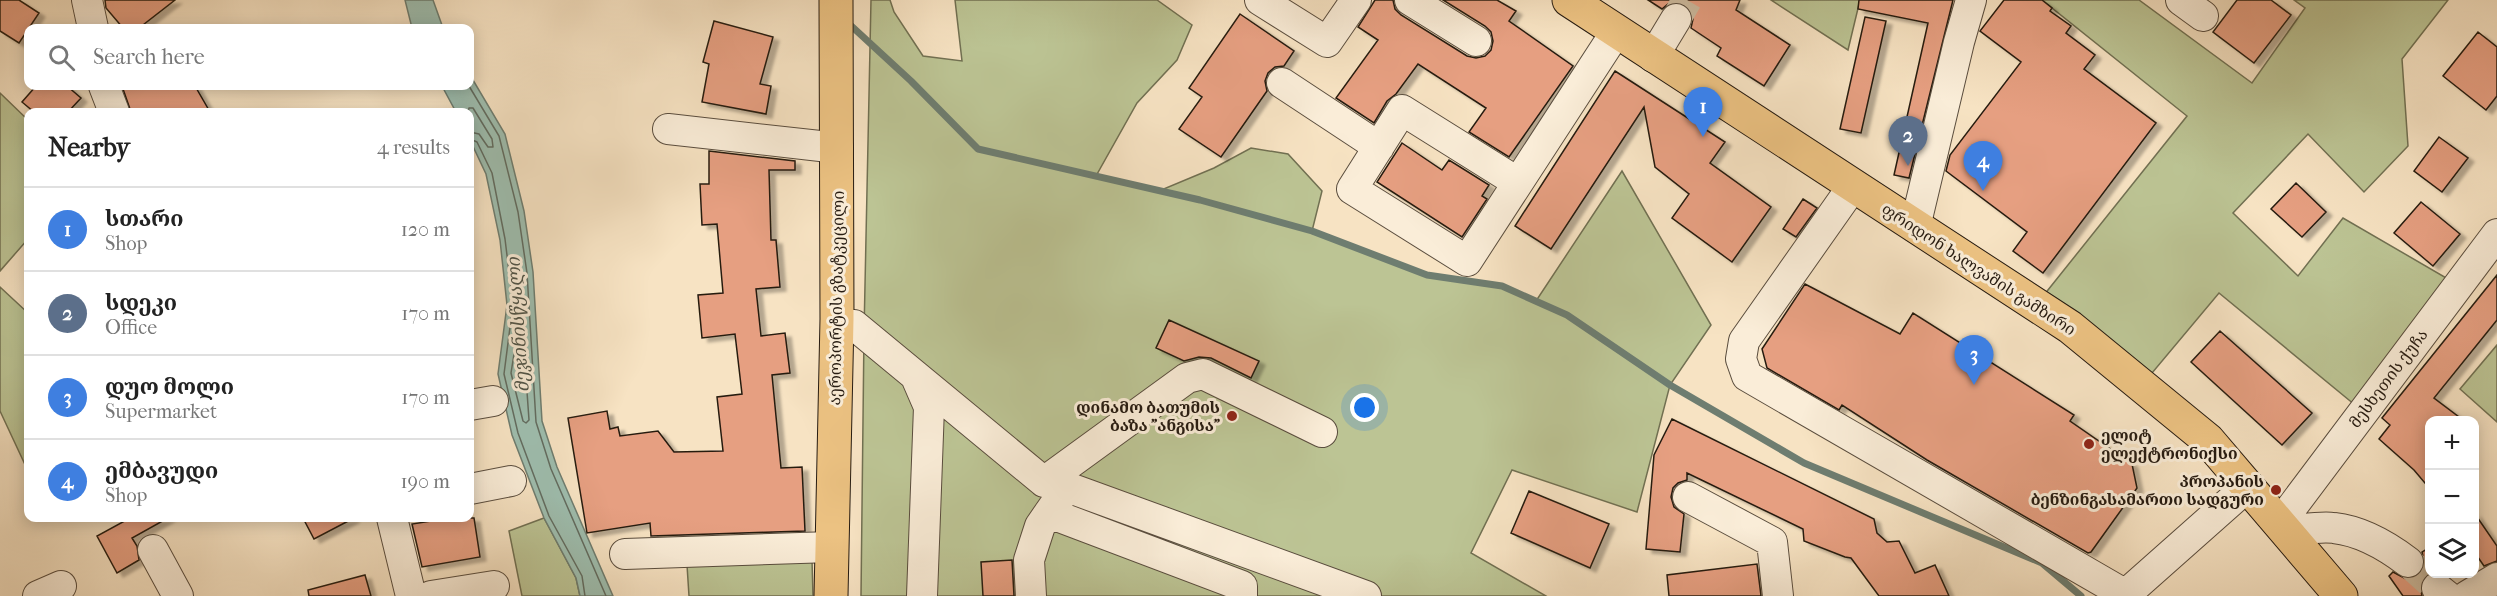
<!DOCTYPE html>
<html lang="en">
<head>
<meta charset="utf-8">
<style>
	:root { --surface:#fff; --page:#f6f6f6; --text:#222; --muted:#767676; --line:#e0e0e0; --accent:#b45309 }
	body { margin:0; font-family:"IM FELL French Canon","Noto Serif Georgian",serif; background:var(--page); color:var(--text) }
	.controls { position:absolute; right:18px; bottom:18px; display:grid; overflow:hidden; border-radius:12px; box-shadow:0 3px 15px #0003 }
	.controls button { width:54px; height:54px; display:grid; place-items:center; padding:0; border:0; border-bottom:2px solid var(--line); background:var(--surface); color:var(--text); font:30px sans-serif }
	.you { position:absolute; left:1365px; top:408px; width:21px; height:21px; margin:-15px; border:4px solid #fff; border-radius:50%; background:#1a73e8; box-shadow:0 0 0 9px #1a73e833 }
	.badge { display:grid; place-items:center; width:39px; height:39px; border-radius:50%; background:var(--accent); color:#fff; font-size:20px; font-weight:700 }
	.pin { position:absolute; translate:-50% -50px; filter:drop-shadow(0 2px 3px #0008) }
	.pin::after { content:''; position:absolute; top:32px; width:21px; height:18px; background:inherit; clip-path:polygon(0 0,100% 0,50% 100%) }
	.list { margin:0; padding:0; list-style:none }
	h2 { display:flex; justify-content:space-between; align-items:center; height:78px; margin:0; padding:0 24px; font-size:26px }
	h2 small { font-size:20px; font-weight:400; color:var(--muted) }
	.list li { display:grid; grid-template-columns:39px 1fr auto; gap:18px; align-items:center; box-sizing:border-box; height:84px; padding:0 24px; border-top:2px solid var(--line) }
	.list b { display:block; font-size:22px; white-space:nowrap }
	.list p { margin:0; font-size:20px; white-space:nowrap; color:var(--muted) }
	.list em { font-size:20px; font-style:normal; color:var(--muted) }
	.icon { flex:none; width:33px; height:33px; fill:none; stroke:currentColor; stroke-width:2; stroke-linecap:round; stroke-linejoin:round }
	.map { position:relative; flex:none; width:2497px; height:596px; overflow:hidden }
	.search { position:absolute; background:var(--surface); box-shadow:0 3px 15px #0003; left:24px; top:24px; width:450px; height:66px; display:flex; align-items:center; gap:15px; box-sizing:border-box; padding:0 21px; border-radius:12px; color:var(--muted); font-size:22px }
	.panel { position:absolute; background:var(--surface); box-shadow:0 3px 15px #0003; left:24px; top:108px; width:450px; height:414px; border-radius:12px }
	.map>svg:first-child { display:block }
	.green { fill:#bcc494; stroke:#717052; stroke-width:1.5 }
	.water { fill:#9ebeaf; stroke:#6e7d70; stroke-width:1.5 }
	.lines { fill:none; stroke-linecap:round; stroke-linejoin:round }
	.shore { stroke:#626c60; stroke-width:1.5 }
	.stream { stroke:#6e7d70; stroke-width:7 }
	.building { fill:#e69f81; stroke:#261b11; stroke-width:1.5; filter:url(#shadow) }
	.minor-tunnel { stroke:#cdbb9f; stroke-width:30; stroke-dasharray:30 15; stroke-linecap:butt }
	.minor-casing { stroke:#5a4d3e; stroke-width:32 }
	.highway-casing { stroke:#261b11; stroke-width:35 }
	.minor { stroke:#faedd8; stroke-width:30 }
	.highway { stroke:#ecc282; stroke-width:33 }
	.poi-dot { fill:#8f2418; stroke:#faedd8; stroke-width:2 }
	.labels { text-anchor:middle; stroke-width:6; stroke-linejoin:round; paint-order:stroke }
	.street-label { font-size:16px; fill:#261b11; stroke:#faedd8 }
	.poi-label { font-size:16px; font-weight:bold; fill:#261b11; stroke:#faedd8; text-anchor:end }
	.water-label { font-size:18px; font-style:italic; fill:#505448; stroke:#faedd8 }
</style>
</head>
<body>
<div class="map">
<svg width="2497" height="596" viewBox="0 0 2497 596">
	<defs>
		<filter id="shadow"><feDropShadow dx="6" dy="4" stdDeviation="1.5" flood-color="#0004"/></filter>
	</defs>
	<rect width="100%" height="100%" fill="#f7e3c3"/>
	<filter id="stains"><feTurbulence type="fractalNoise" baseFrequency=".00333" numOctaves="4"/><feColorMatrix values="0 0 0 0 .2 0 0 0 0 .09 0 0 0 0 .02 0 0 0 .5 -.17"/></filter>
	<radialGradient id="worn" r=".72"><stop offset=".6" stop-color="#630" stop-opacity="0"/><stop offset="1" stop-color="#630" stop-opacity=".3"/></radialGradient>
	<path class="green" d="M 871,0 L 890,0 L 894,12 L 923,56 L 962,61 L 955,0 L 1157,0 L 1192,25 L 1177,60 L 1137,103 L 1096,176 L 1159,191 L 1214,168 L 1251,148 L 1288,154 L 1322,191 L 1312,231 L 1427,275 L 1502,286 L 1536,301 L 1622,171 L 1711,325 L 1670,385 L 1637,512 L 1512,470 L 1471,553 L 1546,596 L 861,596 L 864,333 Z
		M 1771,0 L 1860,0 L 1848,50 Z
		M 2042,0 L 2139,0 L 2252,83 L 2305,8 L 2294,0 L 2448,0 L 2402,59 L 2408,146 L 2364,192 L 2308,134 L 2233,213 L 2298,276 L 2343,218 L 2448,279 L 2355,405 L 2219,293 L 2147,379 L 2044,295 L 2187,116 Z
		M 0,93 L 28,120 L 28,239 L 0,271 Z
		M 0,287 L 28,313 L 28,471 L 0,411 Z
		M 2497,345 L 2497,422 L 2460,389 Z
		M 544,518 L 576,578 L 580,596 L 522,596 L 509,531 Z
		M 812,560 L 813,596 L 689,596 L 687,565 Z"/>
	<path class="water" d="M 405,0 L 433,0 L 443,28 L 412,28 Z
		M 470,75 L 505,134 L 524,211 L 533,272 L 542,421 L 557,467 L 613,596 L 580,596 L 576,578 L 544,518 L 512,435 L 498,374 L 507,305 L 500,240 L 486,174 L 470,140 L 470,112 L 456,112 L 442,86 L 470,86 Z"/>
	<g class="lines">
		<path class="shore" d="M 469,86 L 499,136 L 518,212 L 527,273 L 536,422 L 551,469 L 606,596
			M 468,112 L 469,108 L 473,108 L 492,139 L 493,147 L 488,147 L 479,134 L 470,132
			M 470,139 L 477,142 L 492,173 L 505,239 L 513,304 L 504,374 L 518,433 L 549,516 L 582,576 L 585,596
			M 520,332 L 523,335 L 529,420 L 526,423 L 523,421 L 511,373 L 517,335 Z"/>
		<path class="stream" d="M 847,22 L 911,81 L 978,149 L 1200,200 L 1312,231 L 1427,275 L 1502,286 L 1567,315 L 1670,385 L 1804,463 L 2042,563 L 2081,596"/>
	</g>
	<path class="building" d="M 0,0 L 19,0 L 39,13 L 19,43 L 0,31 Z
		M 105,0 L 175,0 L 139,28 L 123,28 L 106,8 Z
		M 1375,0 L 1393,0 L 1395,9 L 1401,15 L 1467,56 L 1476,58 L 1485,56 L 1491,50 L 1493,41 L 1491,32 L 1485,26 L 1443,0 L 1497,0 L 1516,11 L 1509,21 L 1573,66 L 1509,157 L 1469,132 L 1486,108 L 1418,64 L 1396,94 L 1387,101 L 1374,123 L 1336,98 L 1378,40 L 1358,27 Z
		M 1648,0 L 1740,0 L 1736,10 L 1790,45 L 1764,86 L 1717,56 L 1721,48 L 1691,28 L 1693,19 L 1691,10 L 1685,5 L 1676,2 L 1668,4 L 1662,9 Z
		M 1859,0 L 1953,0 L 1909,178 L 1894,175 L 1928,23 L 1858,9 Z
		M 2004,0 L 2042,0 L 2052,8 L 2050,11 L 2071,26 L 2066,33 L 2095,55 L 2084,69 L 2156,123 L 2043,273 L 2013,251 L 2027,232 L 1946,171 L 1950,155 L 2021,62 L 1980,31 Z
		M 2237,0 L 2271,0 L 2291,15 L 2254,63 L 2213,32 Z
		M 1240,14 L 1294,51 L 1284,66 L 1275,67 L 1268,73 L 1265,81 L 1267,91 L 1221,157 L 1179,129 L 1202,97 L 1189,88 Z
		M 1865,17 L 1886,21 L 1861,133 L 1840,129 Z
		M 714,21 L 773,37 L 760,84 L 771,86 L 766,114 L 702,102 L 709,64 L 703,62 Z
		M 2478,32 L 2497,47 L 2497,96 L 2486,110 L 2443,76 Z
		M 1615,71 L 1725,142 L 1710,163 L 1771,207 L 1732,262 L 1672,218 L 1689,194 L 1655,167 L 1644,107 L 1551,249 L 1515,226 Z
		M 36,86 L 67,86 L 81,98 L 68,112 L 34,112 L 22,102 Z
		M 122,86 L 195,86 L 210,112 L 131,112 Z
		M 2439,137 L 2468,158 L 2442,192 L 2414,171 Z
		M 1402,143 L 1442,170 L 1449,160 L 1489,185 L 1482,196 L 1487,199 L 1462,237 L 1377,182 Z
		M 709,151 L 795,161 L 795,170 L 769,170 L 771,240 L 776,240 L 780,287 L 756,289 L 761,336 L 785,333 L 790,373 L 772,375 L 781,468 L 802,467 L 805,531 L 651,536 L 650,523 L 587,533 L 568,418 L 607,411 L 610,429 L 618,427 L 620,436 L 658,431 L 674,452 L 723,451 L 717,397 L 742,394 L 735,334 L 702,338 L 698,295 L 723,293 L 717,224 L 702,225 L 700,184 L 709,184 Z
		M 2296,183 L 2326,212 L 2302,237 L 2271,209 Z
		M 1803,199 L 1817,208 L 1796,237 L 1783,229 Z
		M 2421,202 L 2460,234 L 2433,266 L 2394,233 Z
		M 2497,275 L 2497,320 L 2434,398 L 2463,420 L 2430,420 L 2430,489 L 2414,470 L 2379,439 L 2390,425 L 2382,418 Z
		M 1805,284 L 1900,334 L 1913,313 L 2074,415 L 2070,421 L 2132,464 L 2137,488 L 2091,552 L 2088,553 L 1927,460 L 1842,405 L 1839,410 L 1767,368 L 1762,349 Z
		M 1169,320 L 1259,361 L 1251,378 L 1211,358 L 1199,357 L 1184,361 L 1156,348 Z
		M 2220,331 L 2312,413 L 2282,445 L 2191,362 Z
		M 1672,419 L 1874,519 L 1877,533 L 1887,542 L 1899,541 L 1915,573 L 1935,565 L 1949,596 L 1879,596 L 1851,558 L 1845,557 L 1804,541 L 1803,529 L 1687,473 L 1687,480 L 1678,483 L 1673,488 L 1671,497 L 1674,507 L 1684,514 L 1680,552 L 1646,549 L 1654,455 Z
		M 1529,491 L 1609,524 L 1590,568 L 1511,533 Z
		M 2475,514 L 2497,546 L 2497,561 L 2484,566 L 2475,553 Z
		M 130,518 L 168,518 L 132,538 L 137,546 L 139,560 L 117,573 L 97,536 Z
		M 303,518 L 354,518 L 314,539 Z
		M 450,518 L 474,518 L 480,557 L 422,567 L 412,524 Z
		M 2430,547 L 2430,573 L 2423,578 L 2420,585 L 2422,596 L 2403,596 L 2389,576 L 2393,572 L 2406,579 L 2415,578 L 2421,573 L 2425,564 L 2422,552 Z
		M 1012,560 L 1014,596 L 983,596 L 981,562 Z
		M 1757,564 L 1761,596 L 1669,596 L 1667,575 Z
		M 365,575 L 371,596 L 309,596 L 308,590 Z"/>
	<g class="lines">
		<path class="minor-tunnel" d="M 1676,19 L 1687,0
			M 2408,562 L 2437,588"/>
		<defs>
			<path id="minor" d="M 87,0 L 93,28
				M 1260,0 L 1327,42 L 1356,0
				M 1410,0 L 1476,41
				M 2181,0 L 2203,16
				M 1653,57 L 1676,19
				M 1282,83 L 1379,147
				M 104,86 L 114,112
				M 668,129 L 838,148
				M 1517,182 L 1402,110 L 1352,189 L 1467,261 L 1616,32
				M 1853,186 L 1744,341 L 1741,359 L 1747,376 L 2126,595
				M 1915,227 L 1959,42 L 1971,0
				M 854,325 L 1044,482 L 1064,487
				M 916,377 L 929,407 L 922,596
				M 470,405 L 493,401
				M 1044,482 L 1187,378 L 1203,374 L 1322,432
				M 470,489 L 511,481
				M 1688,497 L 1772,542 L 1778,596
				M 1049,513 L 1242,586 L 1242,596
				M 392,518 L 411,596
				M 2280,523 L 2497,234
				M 2286,531 C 2302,530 2319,526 2334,528 C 2362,531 2387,546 2408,562
				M 153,550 L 178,596
				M 625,554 L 831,547
				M 2437,588 L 2447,596
				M 38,596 L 61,586
				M 431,596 L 494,586
				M 1031,596 L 1029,560 L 1040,526 L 1067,487 L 1366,596
				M 2124,596 L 2248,486
				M 2467,596 L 2497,578"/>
			<path id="highway" d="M 1569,0 L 2070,327 L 2208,440 L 2341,596
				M 831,596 L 837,319 L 836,0"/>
		</defs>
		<use href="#minor" class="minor-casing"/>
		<use href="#highway" class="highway-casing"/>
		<use href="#minor" class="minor"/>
		<use href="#highway" class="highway"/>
	</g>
	<g class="poi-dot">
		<circle cx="1232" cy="416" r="6"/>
		<circle cx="2089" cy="444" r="6"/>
		<circle cx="2276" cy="490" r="6"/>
	</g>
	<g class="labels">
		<g class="street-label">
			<text transform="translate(1979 269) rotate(33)" y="6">ფრიდონ ხალვაშის გამზირი</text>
			<text transform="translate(836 298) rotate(-89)" y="6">აეროპორტის გზატკეცილი</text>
			<text transform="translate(2388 378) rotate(-53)" y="6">მესხეთის ქუჩა</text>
		</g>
		<g class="poi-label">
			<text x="1220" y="413">დინამო ბათუმის<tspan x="1220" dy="18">ბაზა "ანგისა"</tspan></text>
			<text x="2101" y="441" text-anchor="start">ელიტ<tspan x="2101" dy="18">ელექტრონიქსი</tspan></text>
			<text x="2264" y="487">პროპანის<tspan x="2264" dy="18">ბენზინგასამართი სადგური</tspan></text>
		</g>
		<g class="water-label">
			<text transform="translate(518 325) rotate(-94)" y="6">მეჯინისწყალი</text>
		</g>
	</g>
	<rect width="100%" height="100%" filter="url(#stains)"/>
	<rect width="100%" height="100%" fill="url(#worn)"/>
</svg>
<div class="controls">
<button>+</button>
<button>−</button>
<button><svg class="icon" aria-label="layers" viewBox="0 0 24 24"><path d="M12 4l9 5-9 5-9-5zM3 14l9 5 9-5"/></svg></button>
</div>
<div class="you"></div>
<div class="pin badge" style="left:1703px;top:137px;background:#3f7fe0">1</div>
<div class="pin badge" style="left:1908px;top:166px;background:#5c6f8a">2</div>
<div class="pin badge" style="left:1974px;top:385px;background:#3f7fe0">3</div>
<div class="pin badge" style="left:1983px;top:191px;background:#3f7fe0">4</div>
<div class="search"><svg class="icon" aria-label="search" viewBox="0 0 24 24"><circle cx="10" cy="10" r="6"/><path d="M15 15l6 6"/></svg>Search here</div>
<section class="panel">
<h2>Nearby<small>4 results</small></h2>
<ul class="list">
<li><span class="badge" style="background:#3f7fe0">1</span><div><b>სთარი</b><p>Shop</p></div><em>120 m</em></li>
<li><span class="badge" style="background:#5c6f8a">2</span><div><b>სდეკი</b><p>Office</p></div><em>170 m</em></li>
<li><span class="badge" style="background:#3f7fe0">3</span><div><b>დუო მოლი</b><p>Supermarket</p></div><em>170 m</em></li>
<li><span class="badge" style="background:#3f7fe0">4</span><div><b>ემბავუდი</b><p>Shop</p></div><em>190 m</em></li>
</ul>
</section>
</div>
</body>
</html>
